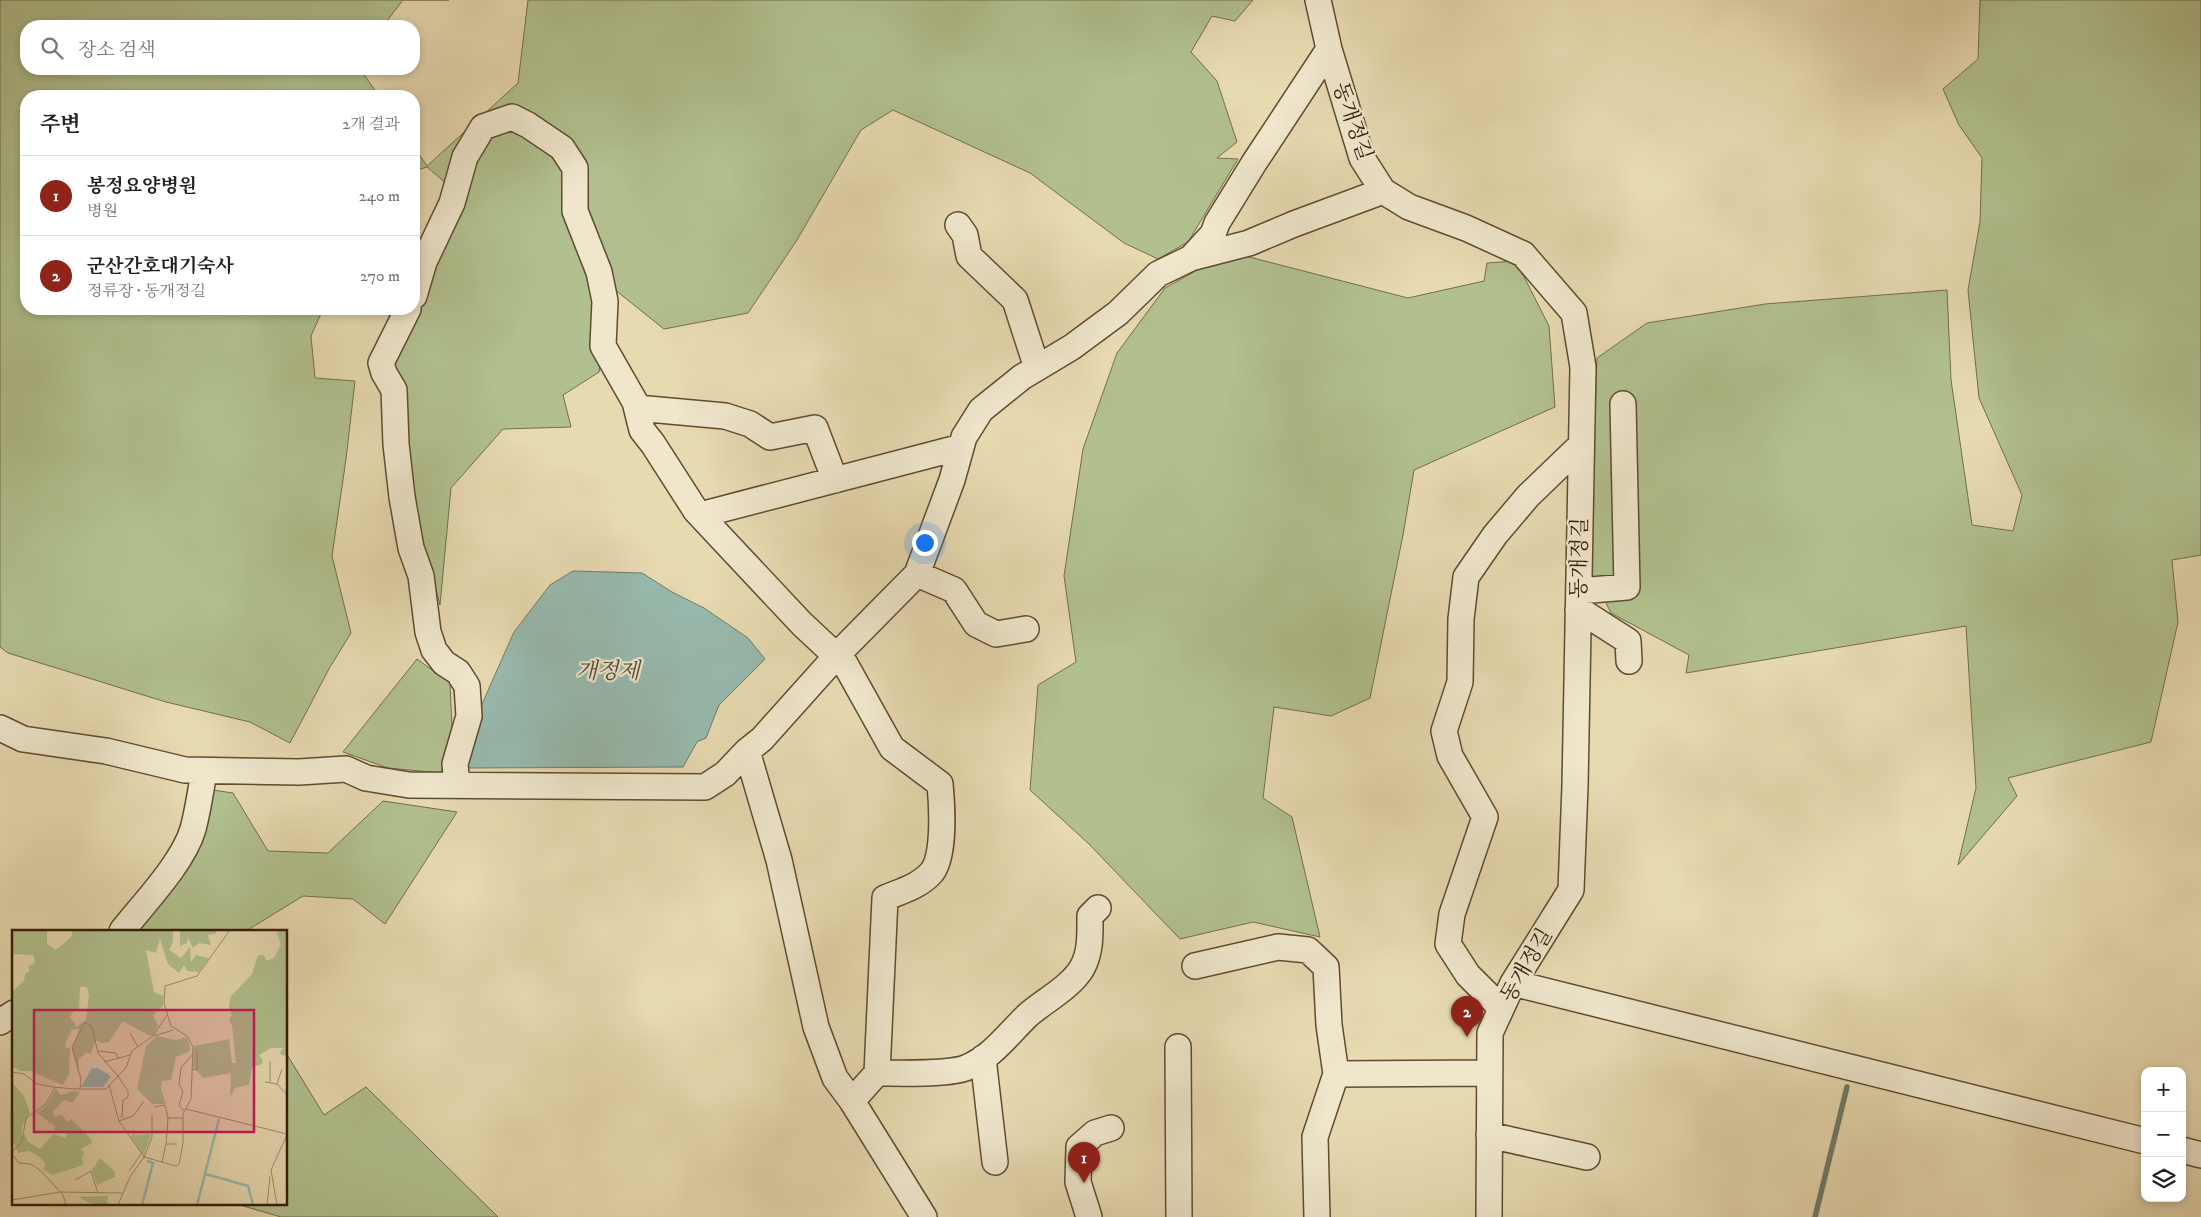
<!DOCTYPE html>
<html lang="ko">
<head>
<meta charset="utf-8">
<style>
	:root { --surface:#fff; --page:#f6f6f6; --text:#202124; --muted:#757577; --line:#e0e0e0; --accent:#8f2418 }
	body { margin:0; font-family:"IM FELL DW Pica","Noto Serif KR",serif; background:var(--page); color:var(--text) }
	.controls { position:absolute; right:15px; bottom:15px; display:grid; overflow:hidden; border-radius:10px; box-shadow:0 2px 8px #0003 }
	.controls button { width:45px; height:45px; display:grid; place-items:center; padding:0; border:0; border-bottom:1px solid var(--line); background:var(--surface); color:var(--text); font:25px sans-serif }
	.you { position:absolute; left:924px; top:542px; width:18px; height:18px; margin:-12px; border:4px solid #fff; border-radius:50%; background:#1a73e8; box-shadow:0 0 0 8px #1a73e833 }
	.badge { display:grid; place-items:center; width:32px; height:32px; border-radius:50%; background:var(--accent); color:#fff; font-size:16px; font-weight:700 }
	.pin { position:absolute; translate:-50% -41px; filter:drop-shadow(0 1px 2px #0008) }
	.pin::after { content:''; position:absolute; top:26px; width:18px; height:15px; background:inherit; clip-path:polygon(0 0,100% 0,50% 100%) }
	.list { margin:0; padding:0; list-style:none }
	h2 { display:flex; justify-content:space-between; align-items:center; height:65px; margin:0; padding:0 20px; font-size:21px }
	h2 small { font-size:16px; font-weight:400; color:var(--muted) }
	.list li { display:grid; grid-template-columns:32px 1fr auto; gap:15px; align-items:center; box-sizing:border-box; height:80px; padding:0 20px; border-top:1px solid var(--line) }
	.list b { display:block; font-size:19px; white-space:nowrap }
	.list p { margin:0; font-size:16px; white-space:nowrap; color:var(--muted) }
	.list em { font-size:16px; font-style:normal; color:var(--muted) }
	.icon { flex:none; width:28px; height:28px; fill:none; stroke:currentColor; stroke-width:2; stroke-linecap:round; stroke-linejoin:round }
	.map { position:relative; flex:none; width:2201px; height:1217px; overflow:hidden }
	.search { position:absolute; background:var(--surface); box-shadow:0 2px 8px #0003; left:20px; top:20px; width:400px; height:55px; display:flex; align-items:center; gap:12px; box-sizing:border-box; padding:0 18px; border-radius:20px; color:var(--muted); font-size:19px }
	.panel { position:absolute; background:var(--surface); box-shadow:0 2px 8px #0003; left:20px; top:90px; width:400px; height:225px; border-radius:20px }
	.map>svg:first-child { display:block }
	.green { fill:#b1c08e; stroke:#726e4a }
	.water { fill:#97baae; stroke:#6f7b6b }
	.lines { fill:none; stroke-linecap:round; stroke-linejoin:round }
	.stream { stroke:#6f7b6b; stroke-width:5.5 }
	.minor-casing { stroke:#5f4c30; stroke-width:28 }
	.minor { stroke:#efe6cc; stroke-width:25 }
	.labels { text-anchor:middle; stroke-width:4.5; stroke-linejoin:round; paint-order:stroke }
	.street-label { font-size:21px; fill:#321d06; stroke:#efe6cc }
	.water-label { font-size:22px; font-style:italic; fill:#504c38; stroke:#efe6cc }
	.inset-river { fill:none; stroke:#97baae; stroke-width:2.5 }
	.inset-road { fill:none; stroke:#9f8e6c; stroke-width:1 }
	.view { fill:#c2185b; fill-opacity:0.15; stroke:#c2185b; stroke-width:2.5 }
	.inset-edge { fill:none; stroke:#321d06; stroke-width:2.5 }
</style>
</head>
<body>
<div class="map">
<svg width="2201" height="1217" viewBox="0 0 2201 1217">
	<rect width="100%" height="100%" fill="#e7d9b0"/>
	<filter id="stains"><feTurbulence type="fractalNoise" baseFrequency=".004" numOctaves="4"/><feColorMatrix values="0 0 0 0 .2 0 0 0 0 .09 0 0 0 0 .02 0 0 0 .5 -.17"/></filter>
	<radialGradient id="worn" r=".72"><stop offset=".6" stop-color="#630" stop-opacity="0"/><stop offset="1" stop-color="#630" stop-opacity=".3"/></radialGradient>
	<path class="green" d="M 0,0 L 449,0 L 403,0 L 383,26 L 26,26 L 26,69 L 360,69 L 379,96 L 26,96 L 26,309 L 323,309 L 311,336 L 315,378 L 355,381 L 346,459 L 332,556 L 351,633 L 330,667 L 290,743 L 250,722 L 166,702 L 8,653 L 0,647 Z
		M 528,0 L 1253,0 L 1235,21 L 1212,16 L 1191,52 L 1217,81 L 1237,142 L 1217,158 L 1238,159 L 1188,242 L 1158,259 L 1124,243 L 1030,173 L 893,110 L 861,130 L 797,240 L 748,313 L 664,329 L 614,289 L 599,372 L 563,395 L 571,427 L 503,429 L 451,488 L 440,605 L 381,392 L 447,184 L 427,167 L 414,171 L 414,147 L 427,166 L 518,83 Z
		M 1980,0 L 2201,0 L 2201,555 L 2172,560 L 2178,622 L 2151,742 L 2008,778 L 2017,796 L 1958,865 L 1976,788 L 1966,626 L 1686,673 L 1689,655 L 1611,613 L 1589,569 L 1597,358 L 1647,323 L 1765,304 L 1947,290 L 1951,380 L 1972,525 L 2013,531 L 2022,495 L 1979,398 L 1968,290 L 1980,222 L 1982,158 L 1959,125 L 1943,89 L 1978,59 Z
		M 1230,252 L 1408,298 L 1484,281 L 1487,263 L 1516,261 L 1549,326 L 1555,407 L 1414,470 L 1403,535 L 1370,698 L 1331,716 L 1274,707 L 1263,798 L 1292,817 L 1320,937 L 1253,922 L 1180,939 L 1089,844 L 1030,790 L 1038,685 L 1076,662 L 1064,576 L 1083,449 L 1117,353 L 1165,288 Z
		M 417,659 L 450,683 L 452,728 L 441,773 L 388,768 L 343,752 Z
		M 213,790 L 233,793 L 268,851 L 328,853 L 383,801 L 457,812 L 385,924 L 353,899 L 303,896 L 246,931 L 135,931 Z
		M 286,1053 L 324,1115 L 366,1087 L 498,1217 L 281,1217 L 233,1203 L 286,1203 Z"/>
	<path class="water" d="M 573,571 L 642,573 L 672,592 L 704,608 L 748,638 L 765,659 L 719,705 L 706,738 L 697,742 L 683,767 L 466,768 L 478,713 L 514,632 L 550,585 Z"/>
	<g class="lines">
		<path class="stream" d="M 1815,1217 L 1847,1087"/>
		<defs>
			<path id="minor" d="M 1318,0 L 1329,49 L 1362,158 L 1383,191 L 1409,207 L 1466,228 L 1523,254 L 1574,313 L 1583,367 L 1575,786 L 1571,890 L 1513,983 L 1490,1033 L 1489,1217
				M 958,225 L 965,235 L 969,256 L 1015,300 L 1037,368
				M 1191,258 L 1249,243 L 1294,224 L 1383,191
				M 408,309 L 381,363 L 384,373 L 394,390 L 396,444 L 402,497 L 411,548 L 421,576 L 428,632 L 434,650 L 444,663 L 458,672 L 467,686 L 469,716 L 455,764 L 457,785
				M 637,408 L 725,416 L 750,424 L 770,437 L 815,428 L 835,480
				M 700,515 L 961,447
				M 917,574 L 954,590 L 976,624 L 996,634 L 1026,629
				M 1579,591 L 1627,587 L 1623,404
				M 1578,609 L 1628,641 L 1629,661
				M 0,728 L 23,739 L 106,751 L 185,770 L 299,772 L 346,769 L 366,778 L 409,785 L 705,787 L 725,774 L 747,751 L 762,739 L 839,653 L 832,652 L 802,624 L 696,511 L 653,444 L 642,430 L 635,402 L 603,346 L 605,301 L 599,272 L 575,211 L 575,168 L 562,148 L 528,125 L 512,117 L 483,127 L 465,157 L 452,203 L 424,262 L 414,296
				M 747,751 L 779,860 L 816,1027 L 835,1078 L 852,1101
				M 122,931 C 144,903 183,863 193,829 C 198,810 201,790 204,771
				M 1195,966 L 1278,947 L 1308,950 L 1326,967 L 1329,1025 L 1336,1074 L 1489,1073
				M 1513,983 L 2145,1141
				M 1501,1008 L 1468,975 L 1448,944 L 1452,914 L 1485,817 L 1450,756 L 1444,731 L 1460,682 L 1461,619 L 1466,577 L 1495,535 L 1528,496 L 1581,445
				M 0,1022 L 14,1013
				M 1178,1047 L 1179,1217
				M 983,1058 L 995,1162
				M 877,1073 L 885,898 C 902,891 920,886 932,872 C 945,855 942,805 940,784 L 892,748 L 839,653 L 917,574 L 952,480 L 964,437 L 981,410 L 1022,377 L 1072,347 L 1118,313 L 1158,274 L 1191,258 L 1213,234 L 1217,223 L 1254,163 L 1329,49
				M 1489,1135 L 1587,1157
				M 2182,1150 L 2201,1155
				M 924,1217 L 852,1101 L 877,1073 C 898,1073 951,1075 968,1067 C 993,1056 1009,1033 1028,1015 C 1044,1001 1071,987 1082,968 C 1091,952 1090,934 1090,916 L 1098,908
				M 1089,1217 L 1078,1182 L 1079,1147 L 1095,1133 L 1111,1128
				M 1317,1217 L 1315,1137 L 1336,1074"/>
		</defs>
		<use href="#minor" class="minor-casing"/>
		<use href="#minor" class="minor"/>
	</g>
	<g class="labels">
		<g class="street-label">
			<text transform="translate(1353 121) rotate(71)" y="7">동개정길</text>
			<text transform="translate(1579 558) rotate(-89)" y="7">동개정길</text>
			<text transform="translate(1526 965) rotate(-60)" y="7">동개정길</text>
		</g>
		<g class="water-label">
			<text x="608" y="678">개정제</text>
		</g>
	</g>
	<g transform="translate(12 930)">
		<rect width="275" height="275" fill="#e7d9b0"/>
		<path d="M 0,0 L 35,0 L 35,14 L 44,20 L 59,7 L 61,0 L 161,0 L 161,12 L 157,20 L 169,28 L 178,17 L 179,32 L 184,25 L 197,28 L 187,42 L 175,41 L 172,35 L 167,43 L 156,34 L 148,9 L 144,23 L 134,20 L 142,62 L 151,66 L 151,76 L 141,85 L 146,96 L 141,105 L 138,106 L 111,91 L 97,112 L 89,113 L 84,110 L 79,123 L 73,123 L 67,129 L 66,141 L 60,120 L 67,99 L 60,99 L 53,114 L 54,118 L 58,118 L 57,144 L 51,155 L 18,141 L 8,141 L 0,136 L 0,62 L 12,51 L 13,44 L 18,41 L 16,36 L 22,34 L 23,30 L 21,25 L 0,24 ZM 68,57 L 75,57 L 77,66 L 74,89 L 65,97 L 58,87 L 62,80 L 67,80 ZM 168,0 L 203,0 L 205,3 L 196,5 L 199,15 L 187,13 L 181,18 L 176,8 L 175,13 L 168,16 ZM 264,0 L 275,0 L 275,126 L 267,124 L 271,118 L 259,118 L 247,125 L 251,131 L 249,135 L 240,137 L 237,155 L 223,158 L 218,167 L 219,143 L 191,148 L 181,137 L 182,116 L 217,109 L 220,133 L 224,133 L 220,96 L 217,89 L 220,86 L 217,76 L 219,66 L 240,44 L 246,25 L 252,25 L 254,31 L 262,28 L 269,15 ZM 145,106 L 163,110 L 174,107 L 177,113 L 178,121 L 164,127 L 159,150 L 150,151 L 149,160 L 154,174 L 140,174 L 125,159 L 134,116 ZM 0,152 L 12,166 L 18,183 L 10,196 L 10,206 L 13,205 L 16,212 L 28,219 L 41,204 L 53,208 L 55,204 L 42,200 L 43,196 L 25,183 L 34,176 L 44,159 L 49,165 L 61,161 L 68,162 L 61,173 L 52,170 L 41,182 L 42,187 L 50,184 L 55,192 L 59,189 L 79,209 L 80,213 L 69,219 L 73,224 L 70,226 L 71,235 L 40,245 L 31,239 L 34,235 L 28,227 L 17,221 L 6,223 L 0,208 ZM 139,204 L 138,208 L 131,226 L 120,208 L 122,205 ZM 88,228 L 103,242 L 103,247 L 85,255 L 80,240 ZM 96,266 L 95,275 L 78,273 L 66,267 Z" fill="#b1c08e" fill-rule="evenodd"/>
		<path d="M 80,138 L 86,138 L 99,146 L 91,157 L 69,157 Z" fill="#97baae"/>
		<path class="inset-river" d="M 194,244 L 236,256 L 241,275M 130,275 L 141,233 L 135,231M 185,275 L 207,189"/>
		<path class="inset-road" d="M 118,103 L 126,117M 142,106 L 161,100M 86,121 L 104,123 L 106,128M 258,131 L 258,152M 92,132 L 118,125M 180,140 L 185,139 L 185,121M 0,142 L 12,144 L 25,154 L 41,157 L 63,159 L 93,159 L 95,158 L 106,146 L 86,123 L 80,97 L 73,92 L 60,117 L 69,149 L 68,159M 253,152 L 265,154 L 275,165M 265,154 L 270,139M 97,155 L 107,191M 132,171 L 121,186 L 107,191 L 132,227 L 140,207 L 140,185M 142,177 L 153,175 L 156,188 L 171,188M 174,179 L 275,204M 172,181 L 167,175 L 171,162 L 167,154 L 169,138 L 180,125M 110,188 L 111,170 L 116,167 L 116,161 L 106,146 L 114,138 L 120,121 L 141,106 L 155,85M 119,208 L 122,203 L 140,202M 154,214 L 156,188M 0,222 L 10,211 L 14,188 L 33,175 L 43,158M 0,224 L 7,233 L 19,234 L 29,241 L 51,265 L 54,275M 150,232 L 154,214 L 165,214M 117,241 L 129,224M 63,250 L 79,241 L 86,263M 0,270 L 48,262 L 110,263M 106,275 L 118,247 L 132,227 L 164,236 L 167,234 L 171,213 L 171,184 L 179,169 L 181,117 L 175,106 L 159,96 L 152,73 L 153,56 L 185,46 L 218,0M 255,275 L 258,246M 265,275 L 259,240 L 275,205"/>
		<path class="view" d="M 22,80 L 242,80 L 242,202 L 22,202 Z"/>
		<rect width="275" height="275" class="inset-edge"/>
	</g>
	<rect width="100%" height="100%" filter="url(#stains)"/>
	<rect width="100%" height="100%" fill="url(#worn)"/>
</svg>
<div class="controls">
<button>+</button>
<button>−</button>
<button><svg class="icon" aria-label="layers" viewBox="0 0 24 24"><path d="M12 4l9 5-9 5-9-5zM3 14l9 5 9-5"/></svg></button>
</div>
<div class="you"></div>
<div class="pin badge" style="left:1084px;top:1183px">1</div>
<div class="pin badge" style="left:1467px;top:1037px">2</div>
<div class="search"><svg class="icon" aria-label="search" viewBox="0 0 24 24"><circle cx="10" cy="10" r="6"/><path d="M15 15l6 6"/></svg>장소 검색</div>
<section class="panel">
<h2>주변<small>2개 결과</small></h2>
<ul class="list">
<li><span class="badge">1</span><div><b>봉정요양병원</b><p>병원</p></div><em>240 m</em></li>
<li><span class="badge">2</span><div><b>군산간호대기숙사</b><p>정류장 · 동개정길</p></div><em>270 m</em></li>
</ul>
</section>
</div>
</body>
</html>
